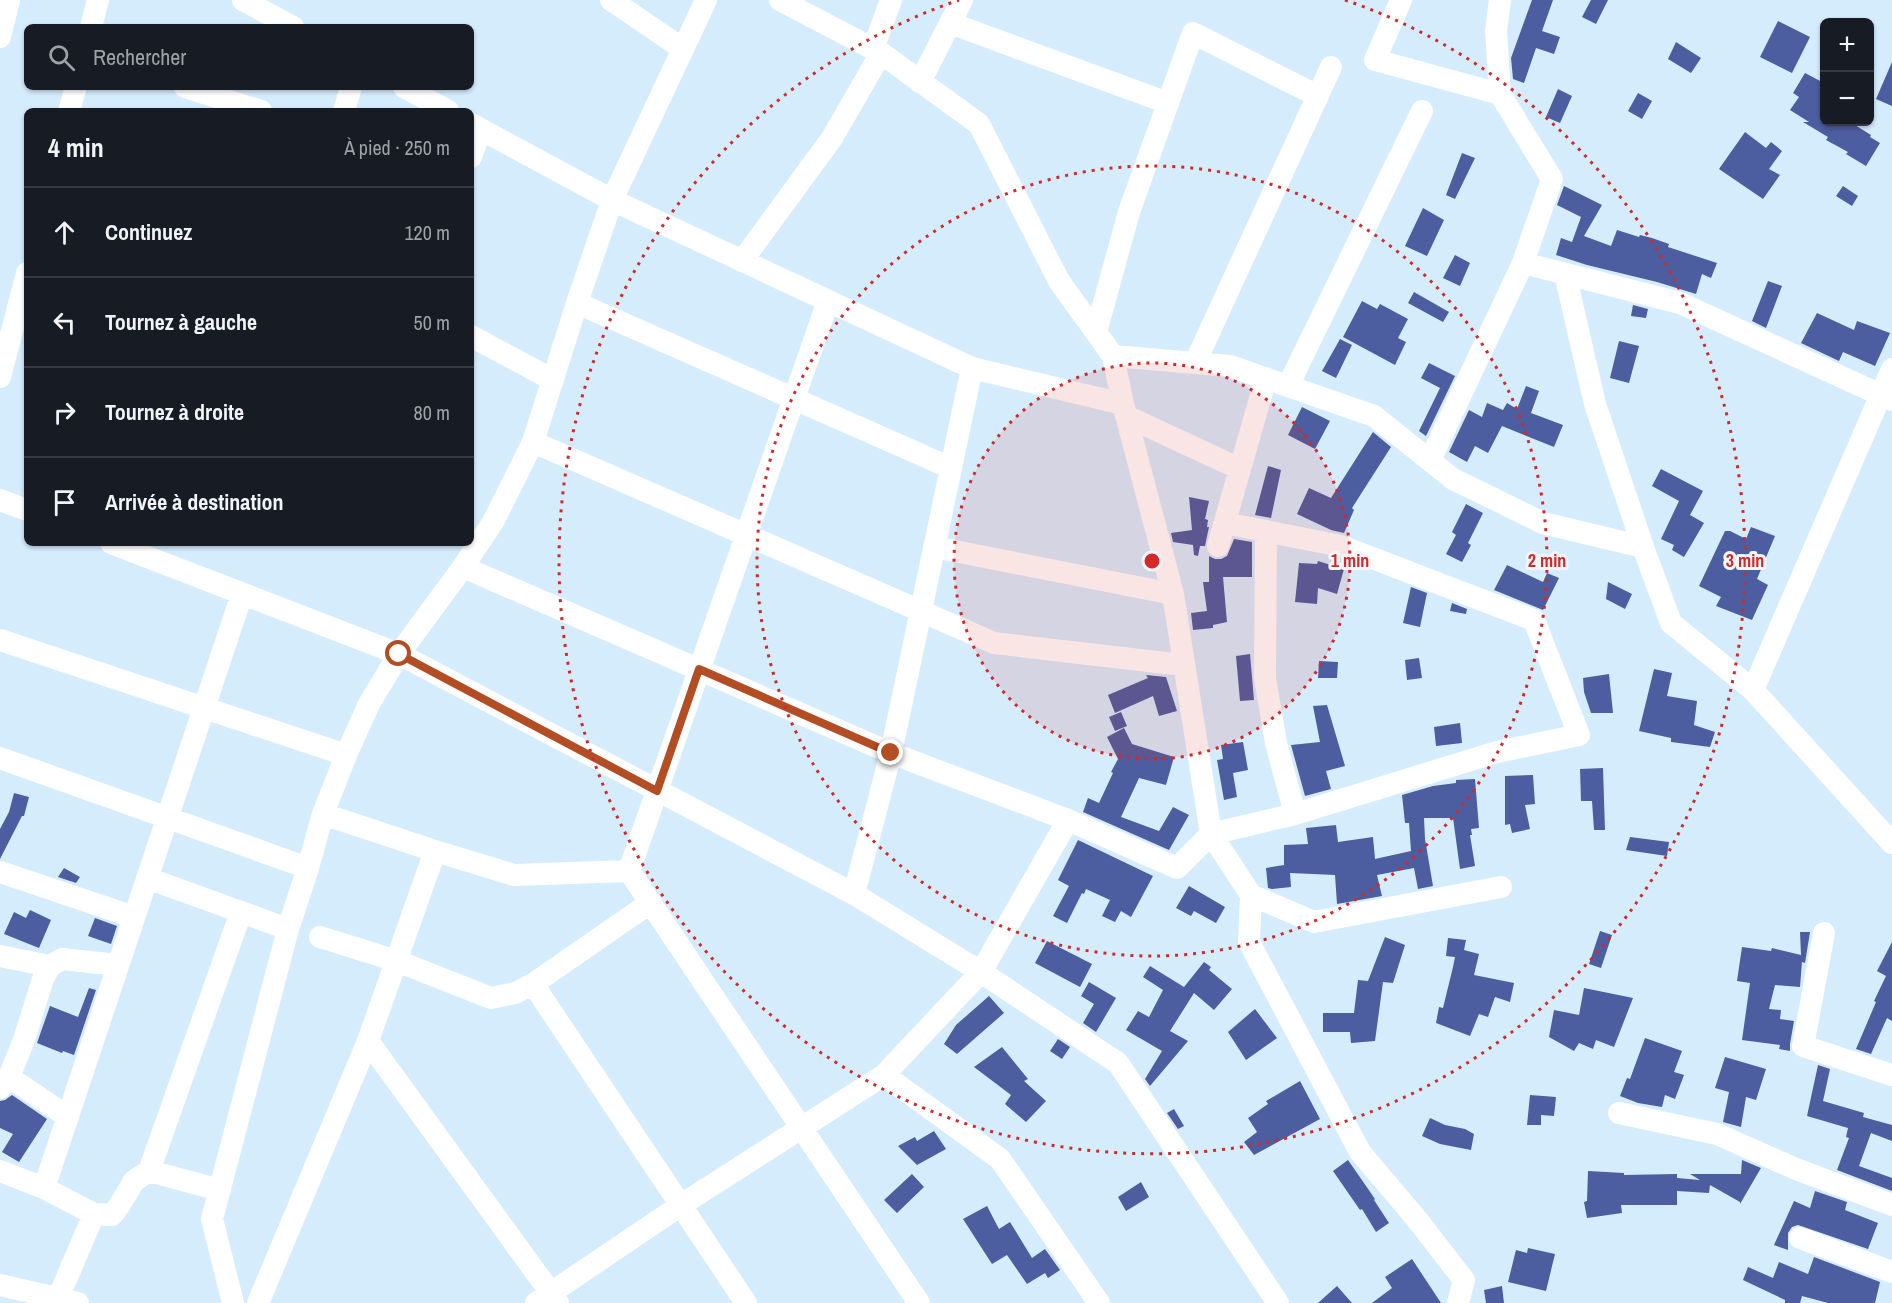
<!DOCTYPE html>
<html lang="fr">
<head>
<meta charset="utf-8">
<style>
	:root { --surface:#171b24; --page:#242831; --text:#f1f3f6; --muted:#9ea1a6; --line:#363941 }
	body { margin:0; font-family:"Archivo Narrow",sans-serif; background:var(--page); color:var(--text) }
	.controls { position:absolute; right:18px; top:18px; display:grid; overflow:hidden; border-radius:9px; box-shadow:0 2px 4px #0004 }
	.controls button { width:54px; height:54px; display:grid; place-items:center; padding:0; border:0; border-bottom:2px solid var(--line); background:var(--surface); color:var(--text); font:30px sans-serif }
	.stop { position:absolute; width:18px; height:18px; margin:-14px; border:4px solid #b34d23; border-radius:50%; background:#fff }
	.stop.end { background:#b34d23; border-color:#fff; box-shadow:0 2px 6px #0008 }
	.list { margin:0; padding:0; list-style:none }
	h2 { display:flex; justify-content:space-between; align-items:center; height:78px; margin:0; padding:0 24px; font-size:26px }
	h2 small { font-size:20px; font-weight:400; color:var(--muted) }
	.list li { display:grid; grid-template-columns:39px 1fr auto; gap:18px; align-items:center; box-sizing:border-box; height:90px; padding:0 24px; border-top:2px solid var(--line) }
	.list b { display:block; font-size:22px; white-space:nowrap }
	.list em { font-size:20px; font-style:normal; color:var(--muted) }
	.icon { flex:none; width:33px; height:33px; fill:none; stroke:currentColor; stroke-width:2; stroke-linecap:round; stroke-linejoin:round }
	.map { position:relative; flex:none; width:1892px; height:1303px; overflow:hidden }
	.search { position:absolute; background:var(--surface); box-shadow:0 2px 4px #0004; left:24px; top:24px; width:450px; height:66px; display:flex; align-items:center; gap:15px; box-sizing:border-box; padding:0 21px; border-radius:9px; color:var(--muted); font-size:22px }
	.panel { position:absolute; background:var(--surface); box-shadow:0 2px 4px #0004; left:24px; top:108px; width:450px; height:438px; border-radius:9px }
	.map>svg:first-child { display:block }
	.building { fill:#4c5da0 }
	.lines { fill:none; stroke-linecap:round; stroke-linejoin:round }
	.minor { stroke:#fff; stroke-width:22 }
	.route { stroke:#b34d23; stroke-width:8 }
	.ring { fill:none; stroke:#d62828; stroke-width:3; stroke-dasharray:3 6 }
	.centre { fill:#d62828; stroke:#f1f6fb; stroke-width:3 }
	.ring-label { font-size:18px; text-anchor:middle; font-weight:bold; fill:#d62828; stroke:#f1f6fb; stroke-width:6; stroke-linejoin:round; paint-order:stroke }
</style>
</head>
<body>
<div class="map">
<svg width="1892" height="1303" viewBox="0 0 1892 1303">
	<rect width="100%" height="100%" fill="#d5ecfd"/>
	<path class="building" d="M 1532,0 L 1553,0 L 1542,31 L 1560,37 L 1554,54 L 1536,48 L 1524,83 L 1513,79 L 1511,58 Z
		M 1591,0 L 1608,0 L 1596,24 L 1582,17 Z
		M 1778,21 L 1810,37 L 1792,73 L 1760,57 Z
		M 1676,42 L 1701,58 L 1691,73 L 1668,59 Z
		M 1892,62 L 1892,106 L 1876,99 Z
		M 1805,73 L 1824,83 L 1824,122 L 1850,122 L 1871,135 L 1870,137 L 1880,143 L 1866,166 L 1846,154 L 1848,152 L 1826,140 L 1828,137 L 1803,122 L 1809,122 L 1790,110 L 1799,97 L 1793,93 Z
		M 1558,89 L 1572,96 L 1560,123 L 1546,117 Z
		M 1638,93 L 1652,101 L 1642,119 L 1628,111 Z
		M 1745,132 L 1766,148 L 1771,142 L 1782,151 L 1769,169 L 1780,175 L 1763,199 L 1719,169 Z
		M 1462,153 L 1475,158 L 1455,199 L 1446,195 Z
		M 1564,186 L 1602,205 L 1584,236 L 1611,246 L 1617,230 L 1639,237 L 1640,235 L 1652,238 L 1669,244 L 1668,247 L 1717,263 L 1711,278 L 1702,274 L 1696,294 L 1657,282 L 1587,265 L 1556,255 L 1561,238 L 1572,242 L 1581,217 L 1557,205 Z
		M 1843,186 L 1858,196 L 1852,206 L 1836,196 Z
		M 1423,208 L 1444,220 L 1427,256 L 1405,246 Z
		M 1455,255 L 1470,263 L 1460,286 L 1443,278 Z
		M 1768,281 L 1782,286 L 1766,328 L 1752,321 Z
		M 1414,292 L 1449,312 L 1443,322 L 1408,303 Z
		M 1362,301 L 1377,309 L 1380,304 L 1408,319 L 1398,338 L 1406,342 L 1395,365 L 1343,337 Z
		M 1633,305 L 1648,309 L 1646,318 L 1631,316 Z
		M 1817,313 L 1854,330 L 1857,321 L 1890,333 L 1875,366 L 1843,352 L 1839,361 L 1801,343 Z
		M 1340,339 L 1352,345 L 1336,378 L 1322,371 Z
		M 1619,341 L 1639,346 L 1629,383 L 1610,378 Z
		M 1429,363 L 1455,376 L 1426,436 L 1419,431 L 1440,388 L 1421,378 Z
		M 1526,386 L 1539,391 L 1531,413 L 1563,425 L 1554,447 L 1502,426 L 1488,453 L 1475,446 L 1467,462 L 1449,452 L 1469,410 L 1482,417 L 1487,403 L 1503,410 L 1507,403 L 1517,409 Z
		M 1302,407 L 1330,421 L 1315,449 L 1288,435 Z
		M 1373,432 L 1391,447 L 1352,508 L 1354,510 L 1344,533 L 1331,530 L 1297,514 L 1309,488 L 1331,498 Z
		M 1268,466 L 1281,470 L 1271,518 L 1255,515 Z
		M 1661,469 L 1703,491 L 1690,515 L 1704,523 L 1684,557 L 1672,550 L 1674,545 L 1661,539 L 1679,501 L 1652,486 Z
		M 1189,497 L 1209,501 L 1205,519 L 1208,520 L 1207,527 L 1209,527 L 1205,546 L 1200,546 L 1198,556 L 1194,555 L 1193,545 L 1173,542 L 1171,533 L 1192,530 Z
		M 1466,504 L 1483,513 L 1468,543 L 1471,545 L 1462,562 L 1446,554 L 1456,535 L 1452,532 Z
		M 1751,527 L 1775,536 L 1757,579 L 1768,585 L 1752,620 L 1716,606 L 1721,597 L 1699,586 L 1725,531 L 1730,531 L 1746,539 Z
		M 1234,539 L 1252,542 L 1252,577 L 1223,577 L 1227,622 L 1213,625 L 1213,628 L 1193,630 L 1191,613 L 1207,611 L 1203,582 L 1209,582 L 1209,556 L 1215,559 L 1221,559 L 1227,556 Z
		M 1318,561 L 1344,569 L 1337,594 L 1318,588 L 1317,604 L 1295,602 L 1299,563 L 1317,564 Z
		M 1507,565 L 1543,582 L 1547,573 L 1559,578 L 1543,610 L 1494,590 Z
		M 1608,582 L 1632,594 L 1625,609 L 1606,599 Z
		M 1411,587 L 1427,593 L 1420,627 L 1403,623 Z
		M 1452,603 L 1467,609 L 1466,614 L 1450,611 Z
		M 1250,654 L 1254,700 L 1240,701 L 1236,656 Z
		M 1419,658 L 1422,678 L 1407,680 L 1405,660 Z
		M 1319,661 L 1338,662 L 1337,678 L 1318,678 Z
		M 1654,669 L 1672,673 L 1667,696 L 1697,701 L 1694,725 L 1715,732 L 1710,747 L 1671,742 L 1671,738 L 1639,731 Z
		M 1609,674 L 1613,713 L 1591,713 L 1584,692 L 1583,678 Z
		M 1146,675 L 1166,677 L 1177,711 L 1159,716 L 1153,696 L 1115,713 L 1108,695 L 1148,678 Z
		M 1327,705 L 1345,766 L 1326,771 L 1331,789 L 1305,796 L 1291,745 L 1320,742 L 1313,706 Z
		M 1121,712 L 1127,726 L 1115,731 L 1109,717 Z
		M 1460,723 L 1462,743 L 1436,746 L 1434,727 Z
		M 1124,728 L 1132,744 L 1174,757 L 1166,785 L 1139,778 L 1121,817 L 1159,831 L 1173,807 L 1189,815 L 1169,850 L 1083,812 L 1088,798 L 1099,803 L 1113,773 L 1111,772 L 1118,759 L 1107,737 Z
		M 1243,742 L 1248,770 L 1233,773 L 1237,797 L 1224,800 L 1217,760 L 1223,759 L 1221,745 Z
		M 1603,768 L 1605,830 L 1594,830 L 1592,801 L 1581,801 L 1580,769 Z
		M 1533,775 L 1535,804 L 1525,805 L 1530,829 L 1512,833 L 1510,824 L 1505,825 L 1505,776 Z
		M 1475,779 L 1479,828 L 1471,829 L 1472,835 L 1470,835 L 1475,866 L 1460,869 L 1453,818 L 1424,818 L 1425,839 L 1433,886 L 1418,889 L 1414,868 L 1377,875 L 1382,896 L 1337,904 L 1335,875 L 1290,873 L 1291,887 L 1272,889 L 1268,888 L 1266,868 L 1284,865 L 1284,845 L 1308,844 L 1306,828 L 1336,825 L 1338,842 L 1373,837 L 1375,859 L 1411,851 L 1409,823 L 1405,823 L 1402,795 L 1433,786 L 1456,783 L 1456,780 Z
		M 14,793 L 29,797 L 24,816 L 22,816 L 0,859 L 0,829 L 9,812 Z
		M 1630,837 L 1669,842 L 1667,856 L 1626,850 Z
		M 1078,840 L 1153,876 L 1131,917 L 1121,911 L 1115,922 L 1102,916 L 1110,900 L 1086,889 L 1084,894 L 1082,893 L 1067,923 L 1053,916 L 1069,886 L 1058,880 Z
		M 64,868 L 80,877 L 76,883 L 58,877 Z
		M 1189,886 L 1225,907 L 1216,923 L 1194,911 L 1191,916 L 1176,908 Z
		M 30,910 L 51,920 L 39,948 L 4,934 L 14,912 L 26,918 Z
		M 95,918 L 117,926 L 111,944 L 88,936 Z
		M 1600,931 L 1612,935 L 1601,968 L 1589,964 Z
		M 1800,932 L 1810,932 L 1805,963 L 1802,962 L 1800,987 L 1775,985 L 1769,1009 L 1781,1010 L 1780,1019 L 1794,1021 L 1790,1044 L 1790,1051 L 1779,1049 L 1780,1045 L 1742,1040 L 1750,983 L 1737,981 L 1742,947 L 1771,951 L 1772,948 L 1801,955 Z
		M 1385,937 L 1405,945 L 1393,983 L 1383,982 L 1375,1041 L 1351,1043 L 1350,1032 L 1323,1032 L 1323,1013 L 1354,1013 L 1358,980 L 1368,981 Z
		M 1448,938 L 1466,940 L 1464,950 L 1479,954 L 1474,975 L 1514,983 L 1510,1002 L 1495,997 L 1488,1017 L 1479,1014 L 1470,1036 L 1436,1023 L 1439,1007 L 1443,1008 L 1453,967 L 1455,957 L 1446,956 Z
		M 1047,941 L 1092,964 L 1080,987 L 1035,963 Z
		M 1892,942 L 1892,1021 L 1887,1018 L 1871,1054 L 1856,1049 L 1876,1002 L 1874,1001 L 1886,976 L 1877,971 Z
		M 1204,962 L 1211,967 L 1209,970 L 1232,989 L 1214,1010 L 1194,993 L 1170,1031 L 1188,1041 L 1150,1086 L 1145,1079 L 1162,1051 L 1126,1030 L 1138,1011 L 1149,1017 L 1163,990 L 1143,977 L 1150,966 L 1184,987 Z
		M 1089,982 L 1116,998 L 1096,1032 L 1083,1023 L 1094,1004 L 1081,996 Z
		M 89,988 L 96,990 L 74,1055 L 63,1051 L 62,1053 L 37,1043 L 50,1006 L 78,1017 Z
		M 1584,988 L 1633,998 L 1614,1047 L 1596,1040 L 1593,1049 L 1579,1043 L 1574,1051 L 1549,1037 L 1554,1010 L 1579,1015 Z
		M 989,996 L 1004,1013 L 957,1054 L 944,1044 L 956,1025 Z
		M 1255,1009 L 1277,1038 L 1246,1060 L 1228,1032 Z
		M 1645,1038 L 1682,1051 L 1674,1072 L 1684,1075 L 1675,1099 L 1665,1095 L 1662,1107 L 1638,1103 L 1620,1096 L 1627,1078 L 1630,1079 Z
		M 1058,1039 L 1070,1047 L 1062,1059 L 1050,1051 Z
		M 1002,1047 L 1028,1079 L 1024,1081 L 1046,1101 L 1026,1122 L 1005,1104 L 1011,1095 L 974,1067 Z
		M 1725,1057 L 1766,1069 L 1756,1100 L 1746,1097 L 1741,1127 L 1723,1122 L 1729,1092 L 1715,1088 Z
		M 1818,1065 L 1830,1069 L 1823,1101 L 1864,1113 L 1863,1117 L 1892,1125 L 1892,1141 L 1871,1133 L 1859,1166 L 1892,1178 L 1892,1191 L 1837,1170 L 1849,1138 L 1846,1137 L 1848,1128 L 1807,1116 Z
		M 1300,1081 L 1320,1119 L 1254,1155 L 1244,1142 L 1257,1132 L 1248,1118 L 1268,1104 L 1266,1101 Z
		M 12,1095 L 47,1119 L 19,1162 L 2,1152 L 13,1134 L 0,1128 L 0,1101 L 5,1100 Z
		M 1530,1095 L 1556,1097 L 1554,1116 L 1541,1115 L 1541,1125 L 1527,1125 Z
		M 1174,1109 L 1184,1126 L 1178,1129 L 1167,1113 Z
		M 1430,1118 L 1445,1125 L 1465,1129 L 1474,1134 L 1471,1150 L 1440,1144 L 1422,1136 Z
		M 934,1131 L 946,1149 L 917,1165 L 898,1146 L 915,1137 L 917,1141 Z
		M 1348,1160 L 1375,1199 L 1374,1200 L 1389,1223 L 1376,1232 L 1362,1209 L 1360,1210 L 1333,1171 Z
		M 1742,1160 L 1761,1168 L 1740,1204 L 1740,1202 L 1710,1185 L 1709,1193 L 1677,1191 L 1677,1205 L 1621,1205 L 1622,1213 L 1587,1218 L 1584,1202 L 1587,1201 L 1588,1171 L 1624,1173 L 1624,1175 L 1677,1174 L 1677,1178 L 1700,1180 L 1690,1174 L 1741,1174 Z
		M 912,1174 L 924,1187 L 897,1213 L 884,1200 Z
		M 1141,1182 L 1149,1197 L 1126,1211 L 1118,1197 Z
		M 1815,1191 L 1847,1202 L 1845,1210 L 1878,1223 L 1868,1249 L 1798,1225 L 1792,1227 L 1788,1233 L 1788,1250 L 1774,1245 L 1794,1201 L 1810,1208 Z
		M 987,1206 L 999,1229 L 1010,1222 L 1032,1258 L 1045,1249 L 1060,1270 L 1048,1278 L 1045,1273 L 1027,1284 L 1007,1255 L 992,1264 L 963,1219 Z
		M 1528,1248 L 1555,1254 L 1546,1291 L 1508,1282 L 1516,1250 L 1527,1253 Z
		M 1814,1257 L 1880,1282 L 1875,1303 L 1828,1303 L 1802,1296 L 1800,1303 L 1785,1303 L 1785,1300 L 1743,1280 L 1748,1267 L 1773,1278 L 1779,1262 L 1808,1274 Z
		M 1412,1259 L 1441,1303 L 1372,1303 L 1392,1288 L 1385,1277 Z
		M 1337,1286 L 1352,1303 L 1318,1303 Z
		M 1502,1286 L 1504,1303 L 1486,1303 L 1484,1290 Z"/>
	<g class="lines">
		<path class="minor" d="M 243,0 L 293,27
			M 611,0 L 683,49
			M 1401,0 L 1375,60 L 1500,94
			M 950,23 L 1168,103
			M 91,27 L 98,0
			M 0,37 L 9,0
			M 873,49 L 891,0
			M 881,53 L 979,124 L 1059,281 L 1113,356 L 1230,366 L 1374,416 L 1453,479 L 1543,523 L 1643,547
			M 920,82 L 962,0
			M 185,87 L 261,111
			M 404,87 L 448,111
			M 69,111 L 76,87
			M 344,111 L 351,87
			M 471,124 L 612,200 L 972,368 L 1123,404 L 1113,356
			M 471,157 L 481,129
			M 742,261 L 832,138 L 881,53 L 780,0
			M 1523,263 L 1680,303 L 1892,400
			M 1565,274 L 1595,404 L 1643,547 L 1671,623 L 1753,690 L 1892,843
			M 577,303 L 951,468
			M 1096,332 L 1129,212 L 1193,33 L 1318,96
			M 471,336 L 553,380
			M 1195,363 L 1331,67
			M 0,377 L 27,273
			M 1288,386 L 1422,111
			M 1126,416 L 1240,469
			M 533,442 L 994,643 L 1183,665
			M 1430,460 L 1523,263 L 1552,179 L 1500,94 L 1496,31 L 1500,0
			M 0,500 L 27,510
			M 1225,523 L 1341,546 L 1534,620 L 1579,735 L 1497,752 L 1295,814 L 1211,834 L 1251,895 L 1314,922 L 1501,887
			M 1266,531 L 1265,678 L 1276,743 L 1295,814
			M 111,543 L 399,654 L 854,894 L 981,972 L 1118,1063 L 1278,1303
			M 1218,546 L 1266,378
			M 934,547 L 1173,594
			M 463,567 L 891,753 L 1068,820 L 1177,868 L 1211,834 L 1173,594 L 1123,404
			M 0,640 L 346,755
			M 1753,690 L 1892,369
			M 0,758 L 308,868
			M 323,814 L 435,851
			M 629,871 L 828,301
			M 629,871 L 919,1303
			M 0,872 L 134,917
			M 147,878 L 288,929
			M 854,894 L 891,753 L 972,368
			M 1251,895 L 1249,942 L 1360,1152 L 1415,1217 L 1464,1280 L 1458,1303
			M 1824,933 L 1803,1046 L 1892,1075
			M 320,937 L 397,961 L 491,998 L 515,993 L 533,984 L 650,903
			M 0,956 L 50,966
			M 533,984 L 746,1303
			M 368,1041 L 558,1303
			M 884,1075 L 1000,1159 L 1099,1303
			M 9,1077 L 68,1117
			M 0,1088 L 9,1077 L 24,1040 L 43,979 L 50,966 L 62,959 L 118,965
			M 1619,1113 L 1717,1134 L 1796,1169 L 1892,1205
			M 0,1171 L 44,1188 L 94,1214 L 112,1215 L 119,1206 L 134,1181 L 149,1171 L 220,1190
			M 149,1171 L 241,912
			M 44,1188 L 242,594
			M 1800,1238 L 1892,1272
			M 0,1285 L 78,1303
			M 56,1303 L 94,1214
			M 233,1303 L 212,1219 L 288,929 L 308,868 L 323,814 L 346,755 L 369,704 L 399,654 L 463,567 L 493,522 L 533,442 L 577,303 L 612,200 L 706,0
			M 258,1303 L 368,1041 L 435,851 L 514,875 L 629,871
			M 536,1303 L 681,1205 L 884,1075 L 981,972 L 1068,820"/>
	</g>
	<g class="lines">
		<path class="route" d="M 399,654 L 657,791 L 699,669 L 891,753"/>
	</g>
	<circle cx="1152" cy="561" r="198" fill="#d62828" fill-opacity=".12"/>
	<g class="ring">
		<circle cx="1152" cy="561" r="198"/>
		<circle cx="1152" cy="561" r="395"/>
		<path d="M1345 0A593 593 0 1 1 959 0"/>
	</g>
	<circle cx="1152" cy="561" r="9" class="centre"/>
	<g class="ring-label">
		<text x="1350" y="567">1 min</text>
		<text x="1547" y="567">2 min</text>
		<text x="1745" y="567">3 min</text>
	</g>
</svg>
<div class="controls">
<button>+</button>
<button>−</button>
</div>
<div class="stop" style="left:399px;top:654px"></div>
<div class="stop end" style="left:891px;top:753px"></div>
<div class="search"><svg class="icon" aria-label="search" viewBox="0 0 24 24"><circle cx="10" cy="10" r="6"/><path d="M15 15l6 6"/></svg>Rechercher</div>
<section class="panel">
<h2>4 min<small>À pied · 250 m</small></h2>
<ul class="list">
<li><svg class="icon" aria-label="ahead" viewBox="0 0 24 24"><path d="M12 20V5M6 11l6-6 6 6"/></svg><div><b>Continuez</b></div><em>120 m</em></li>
<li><svg class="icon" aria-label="left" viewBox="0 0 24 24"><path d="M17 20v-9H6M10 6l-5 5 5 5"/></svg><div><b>Tournez à gauche</b></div><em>50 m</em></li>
<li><svg class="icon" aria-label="right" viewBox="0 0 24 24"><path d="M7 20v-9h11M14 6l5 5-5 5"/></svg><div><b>Tournez à droite</b></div><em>80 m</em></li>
<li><svg class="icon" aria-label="arrive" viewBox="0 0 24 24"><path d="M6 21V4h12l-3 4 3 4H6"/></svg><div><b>Arrivée à destination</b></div></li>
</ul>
</section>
</div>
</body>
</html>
